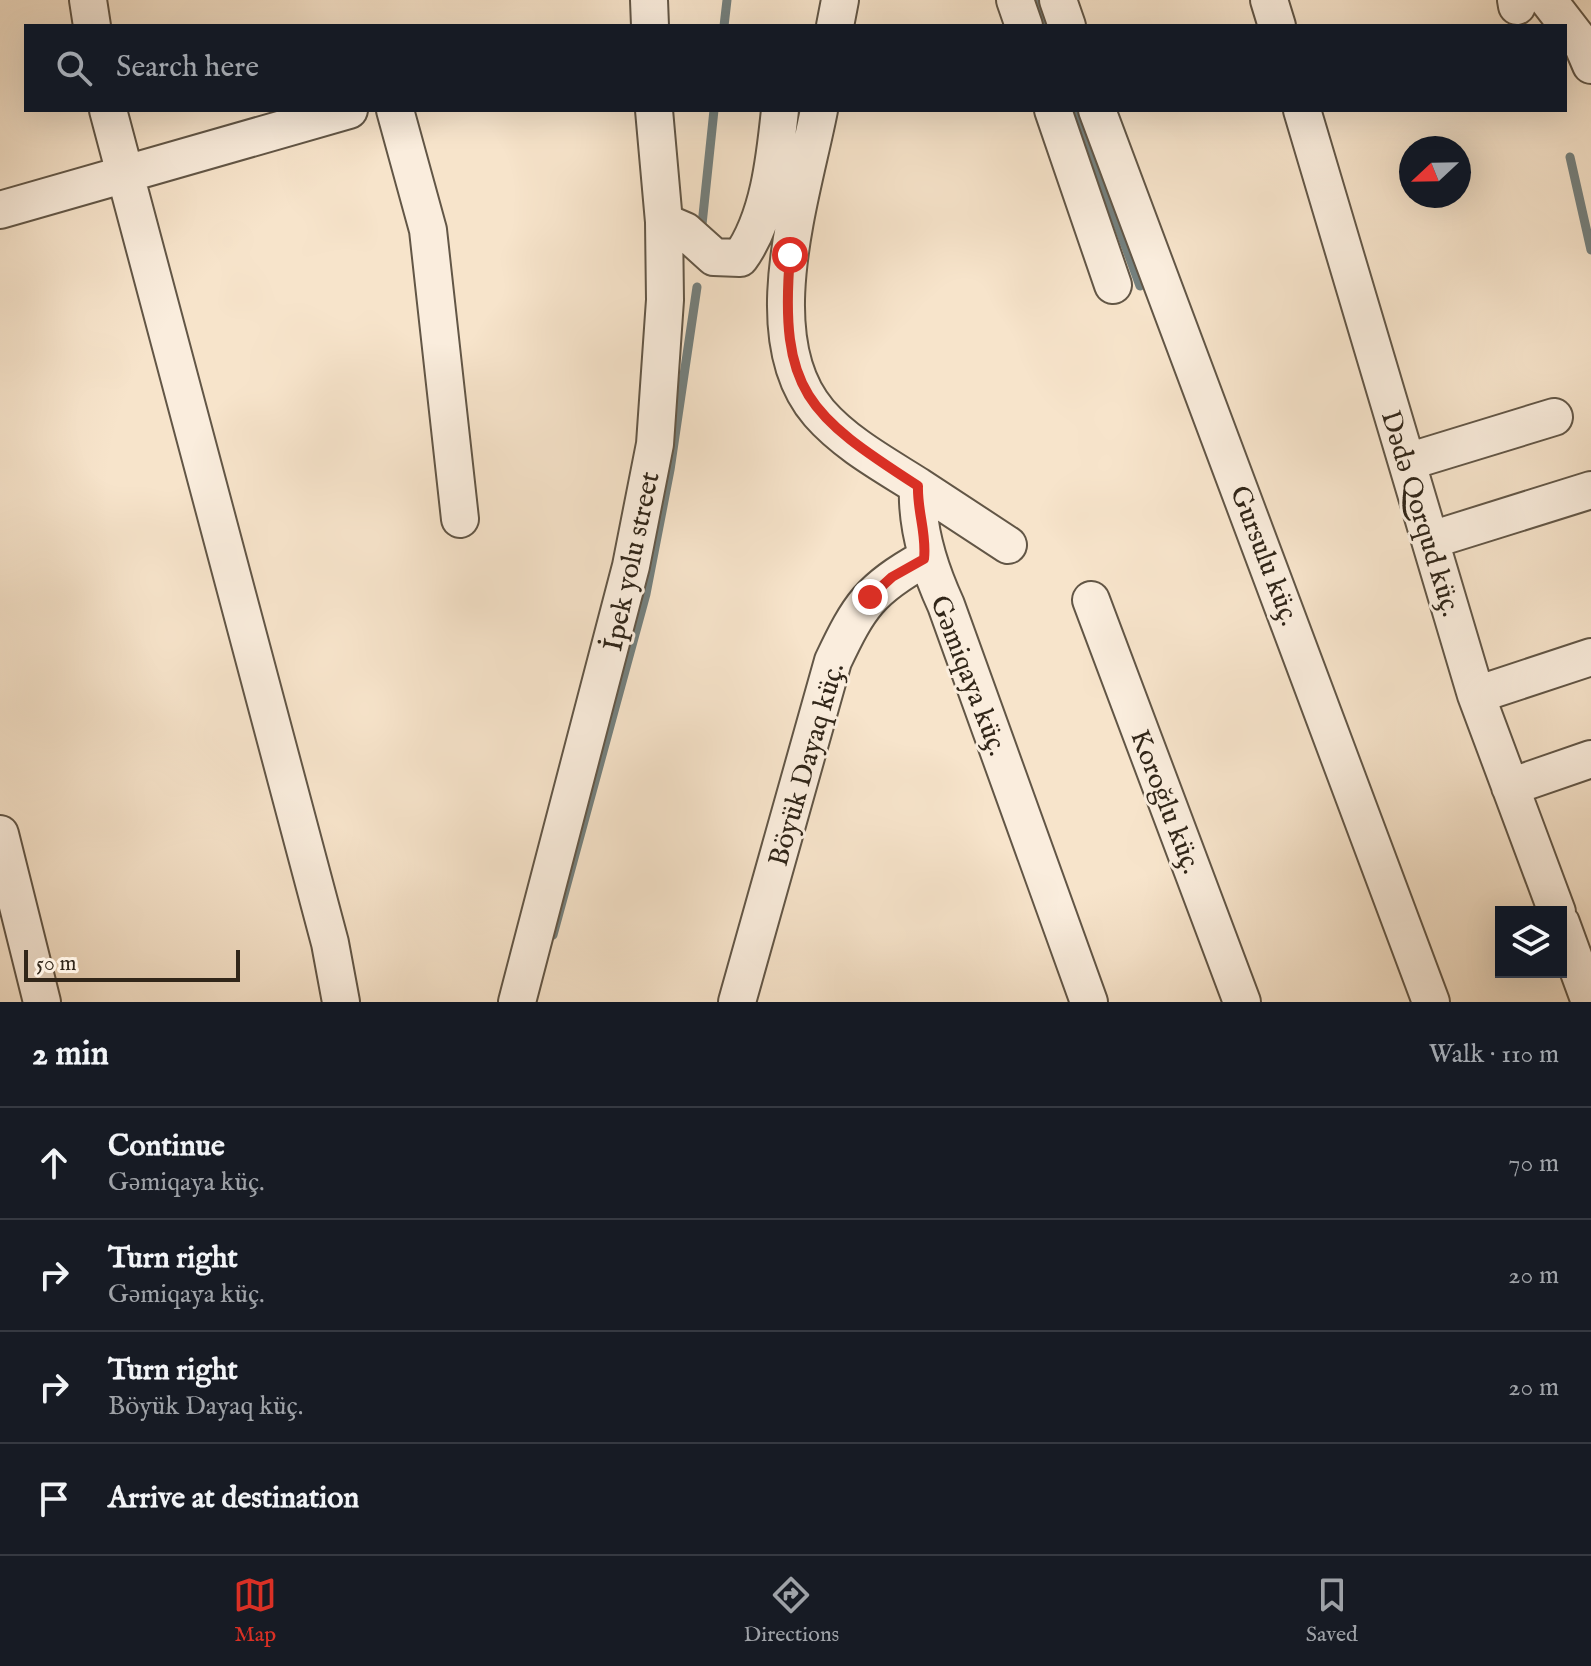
<!DOCTYPE html>
<html lang="en">
<head>
<meta charset="utf-8">
<style>
	:root { --surface:#171b24; --page:#20242c; --text:#f1f3f6; --muted:#9ea1a6; --line:#363941; --accent:#d93025 }
	body { margin:0; font-family:"IM FELL English",serif; background:var(--page); color:var(--text) }
	.controls { position:absolute; right:24px; bottom:24px; display:grid; overflow:hidden; border-radius:0px; box-shadow:0 8px 32px #0002 }
	.controls button { width:72px; height:72px; display:grid; place-items:center; padding:0; border:0; border-bottom:2px solid var(--line); background:var(--surface); color:var(--text); font:40px sans-serif }
	.compass { position:absolute; left:1399px; top:136px; width:72px; height:72px; border-radius:50%; background:var(--surface); box-shadow:0 8px 32px #0002; rotate:248deg }
	.scale { position:absolute; left:24px; bottom:20px; width:216px; box-sizing:border-box; padding-left:8px; border:4px solid #312619; border-top:0; font-size:22px; line-height:28px; white-space:nowrap; color:#312619; -webkit-text-stroke:6px #faeddd; paint-order:stroke }
	.stop { position:absolute; width:24px; height:24px; margin:-18px; border:6px solid #d93025; border-radius:50%; background:#fff }
	.stop.end { background:#d93025; border-color:#fff; box-shadow:0 2px 8px #0008 }
	.list { margin:0; padding:0; list-style:none }
	h2 { display:flex; justify-content:space-between; align-items:center; height:104px; margin:0; padding:0 32px; font-size:34px }
	h2 small { font-size:26px; font-weight:400; color:var(--muted) }
	.list li { display:grid; grid-template-columns:52px 1fr auto; gap:24px; align-items:center; box-sizing:border-box; height:112px; padding:0 32px; border-top:2px solid var(--line) }
	.list b { display:block; font-size:30px; white-space:nowrap }
	.list p { margin:0; font-size:26px; white-space:nowrap; color:var(--muted) }
	.list em { font-size:26px; font-style:normal; color:var(--muted) }
	.icon { flex:none; width:44px; height:44px; fill:none; stroke:currentColor; stroke-width:2; stroke-linecap:round; stroke-linejoin:round }
	.map { position:relative; flex:none; width:1591px; height:1002px; overflow:hidden }
	.search { position:absolute; background:var(--surface); box-shadow:0 8px 32px #0002; left:24px; right:24px; top:24px; height:88px; display:flex; align-items:center; gap:20px; box-sizing:border-box; padding:0 28px; border-radius:0px; color:var(--muted); font-size:30px }
	.sheet { height:552px; background:var(--surface) }
	nav { display:flex; justify-content:space-around; align-items:center; box-sizing:border-box; height:112px; border-top:2px solid var(--line); background:var(--surface); font-size:22px; color:var(--muted) }
	nav a { display:grid; justify-items:center; gap:4px }
	nav .on { color:var(--accent) }
	.map>svg:first-child { display:block }
	.lines { fill:none; stroke-linecap:round; stroke-linejoin:round }
	.stream { stroke:#74807e; stroke-width:9 }
	.minor-casing { stroke:#625646; stroke-width:40 }
	.minor { stroke:#faeddd; stroke-width:36 }
	.route { stroke:#d93025; stroke-width:10 }
	.labels { text-anchor:middle; stroke-width:6; stroke-linejoin:round; paint-order:stroke }
	.street-label { font-size:28px; fill:#312619; stroke:#faeddd }
</style>
</head>
<body>
<div class="map">
<svg width="1591" height="1002" viewBox="0 0 1591 1002">
	<rect width="100%" height="100%" fill="#f7e4cb"/>
	<filter id="stains"><feTurbulence type="fractalNoise" baseFrequency=".0025" numOctaves="4"/><feColorMatrix values="0 0 0 0 .2 0 0 0 0 .09 0 0 0 0 .02 0 0 0 .5 -.17"/></filter>
	<radialGradient id="worn" r=".72"><stop offset=".6" stop-color="#630" stop-opacity="0"/><stop offset="1" stop-color="#630" stop-opacity=".3"/></radialGradient>
	<g class="lines">
		<path class="stream" d="M 1038,0 L 1047,26
			M 724,26 L 727,0
			M 1076,110 L 1140,286
			M 1570,157 L 1591,250
			M 701,234 L 714,110
			M 553,935 L 646,594 L 670,470 L 697,287"/>
		<defs>
			<path id="minor" d="M 88,0 L 92,26
				M 649,0 L 650,26
				M 1015,0 L 1024,26
				M 1058,0 L 1067,26
				M 1269,0 L 1277,26
				M 1516,0 L 1517,6
				M 1548,0 L 1582,44 L 1591,65
				M 835,26 L 840,0
				M 108,110 L 330,943 L 341,1002
				M 395,110 L 428,230 L 460,519
				M 819,110 C 802,197 754,338 819,413 C 846,444 885,465 918,486 C 916,528 929,568 946,605 L 1089,1002
				M 1053,110 L 1113,285
				M 1097,110 L 1431,1002
				M 1302,110 L 1476,695 L 1557,912
				M 0,210 L 349,110
				M 664,222 L 685,231 L 714,257 L 740,258 C 769,218 775,158 780,110
				M 1407,462 L 1554,417
				M 918,486 L 1008,545
				M 1431,540 L 1591,490
				M 1091,600 L 1242,1002
				M 1476,695 L 1591,657
				M 1510,787 L 1591,759
				M 0,834 L 42,1002
				M 1561,923 L 1590,1002
				M 517,1002 L 631,566 L 655,444 L 665,300 L 664,222 L 654,110
				M 737,1002 L 833,661 C 859,606 870,589 924,559"/>
		</defs>
		<use href="#minor" class="minor-casing"/>
		<use href="#minor" class="minor"/>
	</g>
	<g class="lines">
		<path class="route" d="M 790,255 C 779,392 808,415 918,486 C 917,511 927,534 924,559 L 892,577 L 870,597"/>
	</g>
	<g class="labels">
		<g class="street-label">
			<text transform="translate(1422 513) rotate(73)" y="10">Dədə Qorqud küç.</text>
			<text transform="translate(1266 555) rotate(69)" y="10">Gursulu küç.</text>
			<text transform="translate(630 561) rotate(-78)" y="10">İpek yolu street</text>
			<text transform="translate(970 675) rotate(69)" y="10">Gəmiqaya küç.</text>
			<text transform="translate(805 764) rotate(-74)" y="10">Böyük Dayaq küç.</text>
			<text transform="translate(1167 801) rotate(69)" y="10">Koroğlu küç.</text>
		</g>
	</g>
	<rect width="100%" height="100%" filter="url(#stains)"/>
	<rect width="100%" height="100%" fill="url(#worn)"/>
</svg>
<div class="controls">
<button><svg class="icon" aria-label="layers" viewBox="0 0 24 24"><path d="M12 4l9 5-9 5-9-5zM3 14l9 5 9-5"/></svg></button>
</div>
<svg class="compass" viewBox="-18 -18 36 36"><path d="M0-13l5 13h-10z" fill="#e53935"/><path d="M0 13l5-13h-10z" fill="#9ea1a6"/></svg>
<div class="scale">50 m</div>
<div class="stop" style="left:790px;top:255px"></div>
<div class="stop end" style="left:870px;top:597px"></div>
<div class="search"><svg class="icon" aria-label="search" viewBox="0 0 24 24"><circle cx="10" cy="10" r="6"/><path d="M15 15l6 6"/></svg>Search here</div>
</div>
<section class="sheet">
<h2>2 min<small>Walk · 110 m</small></h2>
<ul class="list">
<li><svg class="icon" aria-label="ahead" viewBox="0 0 24 24"><path d="M12 20V5M6 11l6-6 6 6"/></svg><div><b>Continue</b><p>Gəmiqaya küç.</p></div><em>70 m</em></li>
<li><svg class="icon" aria-label="right" viewBox="0 0 24 24"><path d="M7 20v-9h11M14 6l5 5-5 5"/></svg><div><b>Turn right</b><p>Gəmiqaya küç.</p></div><em>20 m</em></li>
<li><svg class="icon" aria-label="right" viewBox="0 0 24 24"><path d="M7 20v-9h11M14 6l5 5-5 5"/></svg><div><b>Turn right</b><p>Böyük Dayaq küç.</p></div><em>20 m</em></li>
<li><svg class="icon" aria-label="arrive" viewBox="0 0 24 24"><path d="M6 21V4h12l-3 4 3 4H6"/></svg><div><b>Arrive at destination</b></div></li>
</ul>
</section>
<nav>
<a class="on"><svg class="icon" aria-label="map" viewBox="0 0 24 24"><path d="M3 6l6-2 6 2 6-2v14l-6 2-6-2-6 2zM9 4v14M15 6v14"/></svg>Map</a>
<a><svg class="icon" aria-label="directions" viewBox="0 0 24 24"><path d="M12 3l9 9-9 9-9-9zM9 14v-3h6M13 9l2 2-2 2"/></svg>Directions</a>
<a><svg class="icon" aria-label="saved" viewBox="0 0 24 24"><path d="M7 4h10v16l-5-4-5 4z"/></svg>Saved</a>
</nav>
</body>
</html>
